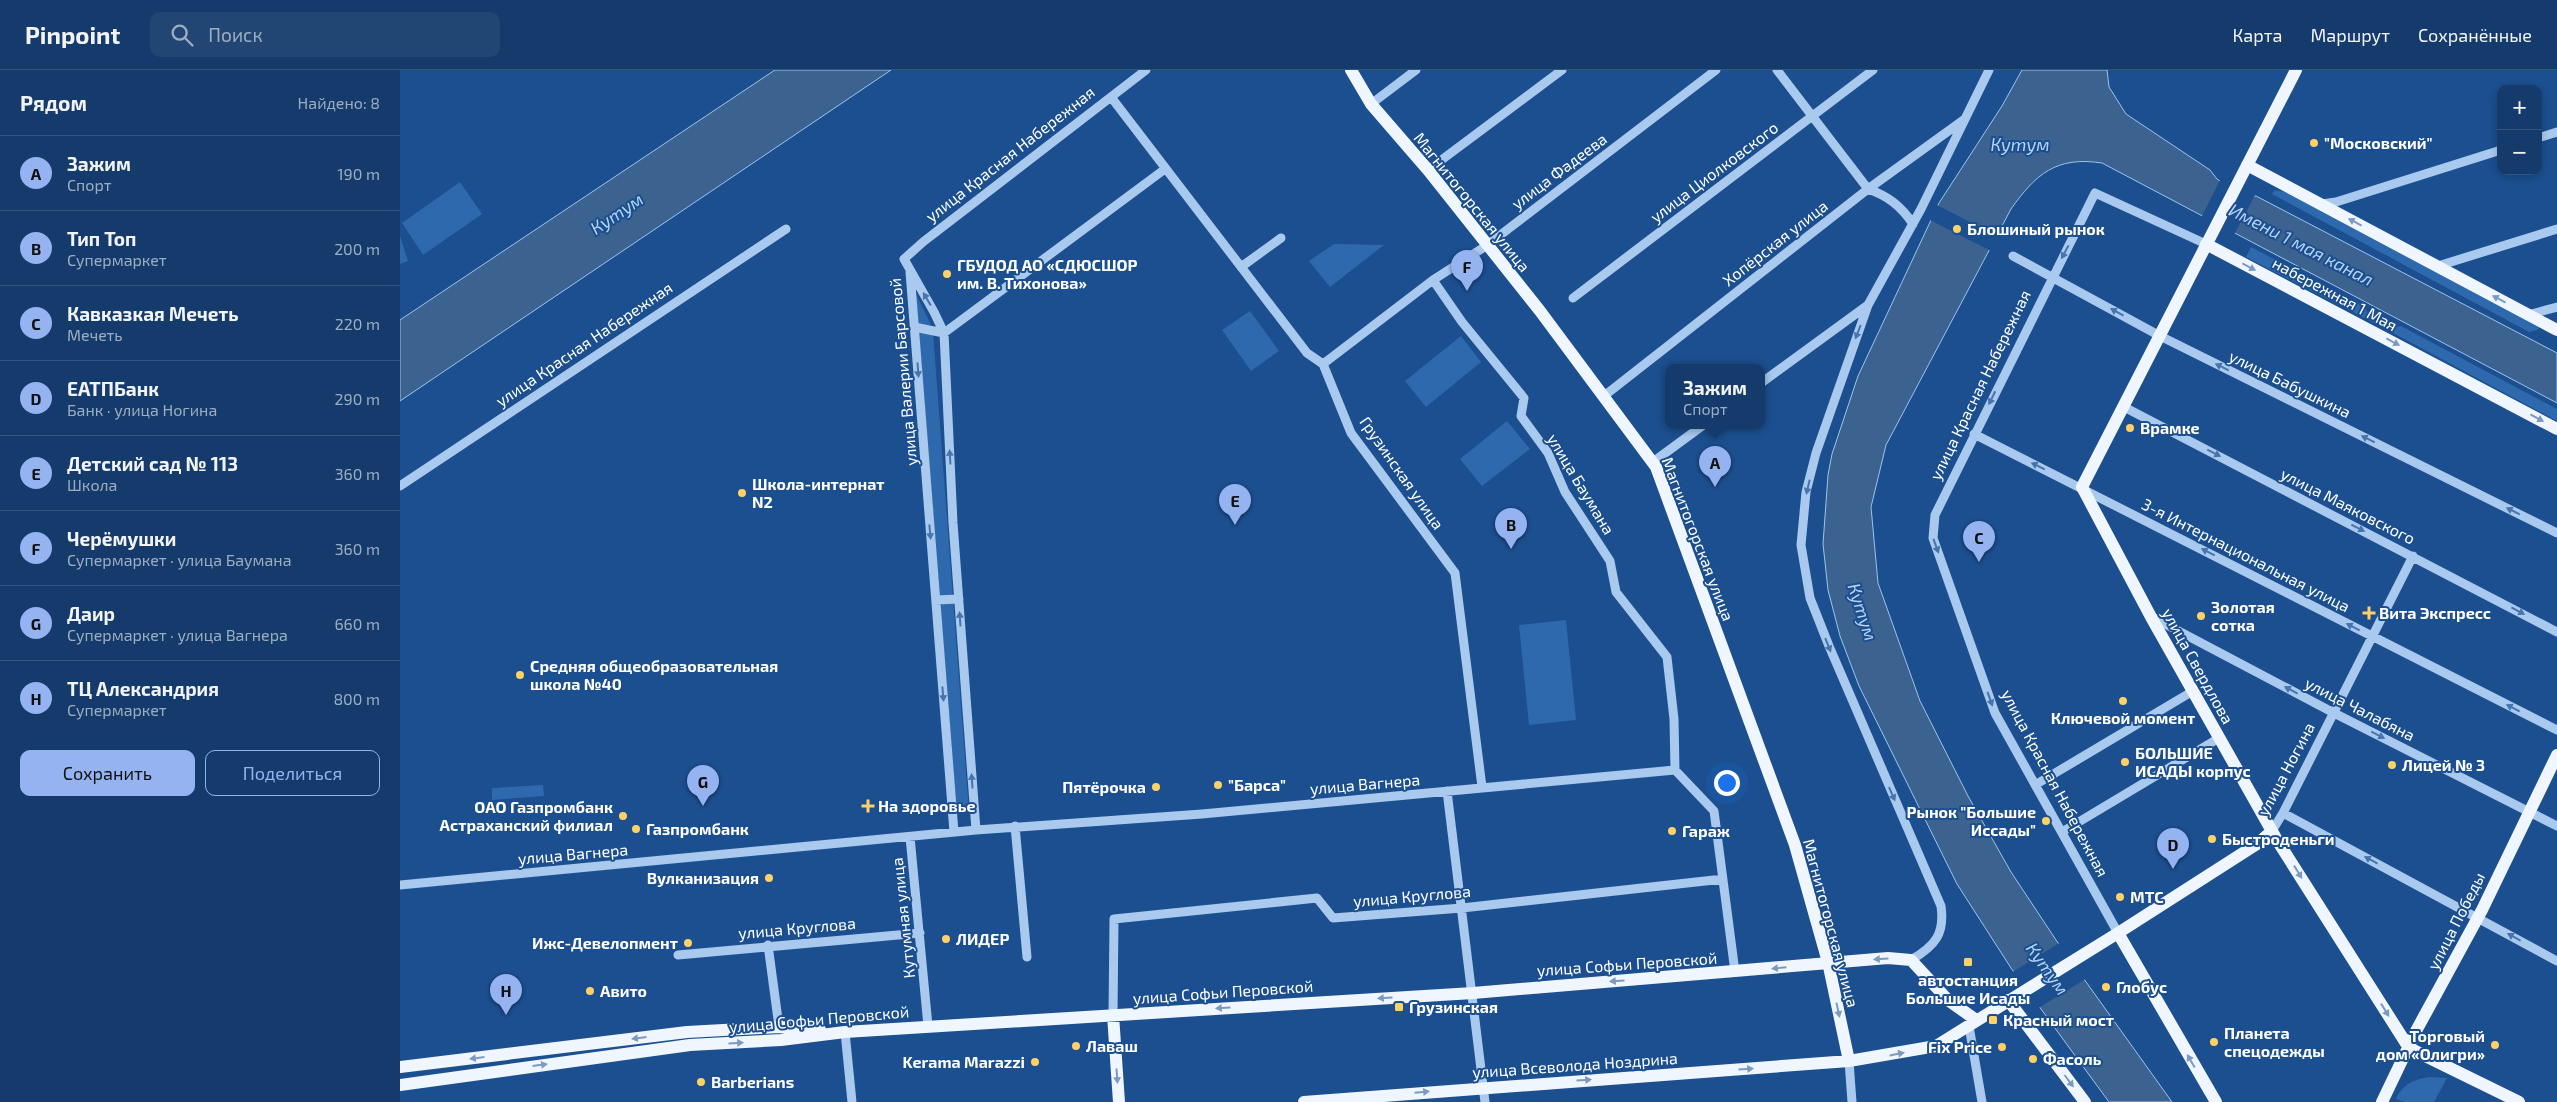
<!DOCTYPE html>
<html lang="ru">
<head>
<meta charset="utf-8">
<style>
	:root { --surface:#143b6b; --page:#214673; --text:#f1f3f6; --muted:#9dadc1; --line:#33557e; --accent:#95b2f1 }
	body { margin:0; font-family:"Exo 2",sans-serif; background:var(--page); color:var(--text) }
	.controls { position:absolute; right:15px; top:15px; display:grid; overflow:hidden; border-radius:10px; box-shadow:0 2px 8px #0003 }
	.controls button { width:45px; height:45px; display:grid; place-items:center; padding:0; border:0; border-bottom:1px solid var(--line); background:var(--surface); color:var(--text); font:25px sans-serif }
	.you { position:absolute; left:1326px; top:712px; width:18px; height:18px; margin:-12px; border:4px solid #fff; border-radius:50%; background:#1a73e8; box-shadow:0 0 0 8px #1a73e833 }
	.badge { display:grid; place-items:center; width:32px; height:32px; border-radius:50%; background:var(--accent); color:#111; font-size:16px; font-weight:700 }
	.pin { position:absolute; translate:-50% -41px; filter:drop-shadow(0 1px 2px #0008) }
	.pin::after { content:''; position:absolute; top:26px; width:18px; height:15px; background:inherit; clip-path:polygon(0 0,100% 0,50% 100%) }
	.popup { position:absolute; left:1265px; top:294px; width:100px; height:65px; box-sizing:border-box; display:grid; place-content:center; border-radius:10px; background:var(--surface); filter:drop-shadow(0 1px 4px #0005); font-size:16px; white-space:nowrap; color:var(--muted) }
	.popup b { font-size:19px; color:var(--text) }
	.popup::after { content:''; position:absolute; left:50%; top:100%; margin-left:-10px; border:10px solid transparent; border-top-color:var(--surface) }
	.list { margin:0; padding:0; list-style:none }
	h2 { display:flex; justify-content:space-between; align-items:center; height:65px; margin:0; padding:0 20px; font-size:21px }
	h2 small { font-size:16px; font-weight:400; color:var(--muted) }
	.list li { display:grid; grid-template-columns:32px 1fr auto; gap:15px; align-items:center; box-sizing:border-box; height:75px; padding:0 20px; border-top:1px solid var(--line) }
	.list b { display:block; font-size:19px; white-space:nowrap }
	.list p { margin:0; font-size:16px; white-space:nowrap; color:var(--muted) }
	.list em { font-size:16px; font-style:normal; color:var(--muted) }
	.actions { display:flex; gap:10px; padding:15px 20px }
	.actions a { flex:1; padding:11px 0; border:1px solid var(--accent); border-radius:10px; text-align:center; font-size:18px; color:var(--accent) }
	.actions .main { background:var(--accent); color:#111 }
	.icon { flex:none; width:28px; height:28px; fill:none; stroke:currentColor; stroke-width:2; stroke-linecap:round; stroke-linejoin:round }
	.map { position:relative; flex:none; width:2157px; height:1032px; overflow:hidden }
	header { display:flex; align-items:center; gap:30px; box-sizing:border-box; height:70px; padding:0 25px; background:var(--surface); border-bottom:1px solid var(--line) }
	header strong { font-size:24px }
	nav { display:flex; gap:28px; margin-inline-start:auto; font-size:18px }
	.search { width:350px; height:45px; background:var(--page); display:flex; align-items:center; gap:12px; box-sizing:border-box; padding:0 18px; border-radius:10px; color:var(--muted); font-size:19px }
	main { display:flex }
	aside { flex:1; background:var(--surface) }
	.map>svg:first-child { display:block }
	.green { fill:#2e69ad }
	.water { fill:#3c6290; stroke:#9cc4f0 }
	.pier { fill:#1b4f8f }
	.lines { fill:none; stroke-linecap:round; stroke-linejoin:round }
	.minor { stroke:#a9c9ee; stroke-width:9 }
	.major { stroke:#f0f6ff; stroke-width:12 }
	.oneway { fill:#7b9ac1 }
	.oneway2 { fill:#4674ac }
	.poi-dot { fill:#ffd166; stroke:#1b4f8f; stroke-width:2 }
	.labels { text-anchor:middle; stroke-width:4; stroke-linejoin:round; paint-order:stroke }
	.poi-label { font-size:16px; font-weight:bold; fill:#fff; stroke:#1b4f8f; text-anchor:start }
	.street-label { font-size:16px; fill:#fff; stroke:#1b4f8f }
	.water-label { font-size:18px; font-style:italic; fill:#b5d3f5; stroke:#1b4f8f }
</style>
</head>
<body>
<header>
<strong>Pinpoint</strong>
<div class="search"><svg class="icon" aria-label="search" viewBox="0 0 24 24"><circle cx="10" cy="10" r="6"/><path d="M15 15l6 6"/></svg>Поиск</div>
<nav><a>Карта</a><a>Маршрут</a><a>Сохранённые</a></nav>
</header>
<main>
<aside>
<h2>Рядом<small>Найдено: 8</small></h2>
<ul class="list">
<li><span class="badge">A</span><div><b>Зажим</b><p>Спорт</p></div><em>190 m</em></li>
<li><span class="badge">B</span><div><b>Тип Топ</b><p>Супермаркет</p></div><em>200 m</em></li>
<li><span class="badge">C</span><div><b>Кавказкая Мечеть</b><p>Мечеть</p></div><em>220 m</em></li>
<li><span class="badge">D</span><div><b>ЕАТПБанк</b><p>Банк · улица Ногина</p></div><em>290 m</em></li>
<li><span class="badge">E</span><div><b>Детский сад № 113</b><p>Школа</p></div><em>360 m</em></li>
<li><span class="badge">F</span><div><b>Черёмушки</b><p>Супермаркет · улица Баумана</p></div><em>360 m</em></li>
<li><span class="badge">G</span><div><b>Даир</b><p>Супермаркет · улица Вагнера</p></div><em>660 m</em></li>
<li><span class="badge">H</span><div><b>ТЦ Александрия</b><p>Супермаркет</p></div><em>800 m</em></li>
</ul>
<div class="actions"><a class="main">Сохранить</a><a>Поделиться</a></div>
</aside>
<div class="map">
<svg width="2157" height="1032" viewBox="0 0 2157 1032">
	<rect width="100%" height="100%" fill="#1b4f8f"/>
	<path class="green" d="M 60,112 L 82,144 L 23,185 L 2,153 Z
		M 1875,120 L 1885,122 L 2140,255 L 2138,260 L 2129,262 L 1872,124 Z
		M 0,166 L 8,191 L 0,194 Z
		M 934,174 L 984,175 L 930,217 L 909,191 Z
		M 1851,177 L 1965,237 L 1967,242 L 1977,248 L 1974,253 L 1846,187 Z
		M 515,222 L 531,255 L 517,255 Z
		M 850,241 L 879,281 L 851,301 L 822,260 Z
		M 1986,251 L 1995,257 L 2001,256 L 2157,339 L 2157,351 L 1982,257 Z
		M 533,262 L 569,742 L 557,743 L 519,263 Z
		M 1061,266 L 1081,292 L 1026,337 L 1005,311 Z
		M 1107,351 L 1130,379 L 1082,416 L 1060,389 Z
		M 1166,550 L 1176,650 L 1129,655 L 1119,555 Z
		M 143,715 L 144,726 L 92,730 L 92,718 Z
		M 2029,1007 L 2047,1008 L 2034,1032 L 2005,1032 L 1996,1029 C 2003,1014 2013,1010 2029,1007 Z"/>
	<path class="water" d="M 375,0 L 491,0 L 0,331 L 0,250 Z
		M 1622,0 L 1707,0 L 1709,17 L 1726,44 L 1810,100 L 1817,109 L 1845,127 L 1856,126 L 2157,283 L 2157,333 L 1702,93 C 1656,86 1636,104 1611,139 L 1486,375 L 1471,437 L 1478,513 L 1520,631 L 1568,726 L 1611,802 L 1656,870 L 1772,1032 L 1709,1032 L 1611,898 L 1557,814 L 1459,616 L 1440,566 L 1428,520 L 1423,474 L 1428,405 L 1432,384 L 1458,306 L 1539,133 L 1602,36 Z"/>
	<path class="pier" d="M 1821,108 L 1845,125 L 1856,123 L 1834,165 L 1801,148 Z
		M 1535,134 L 1599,167 L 1591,181 L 1528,149 Z
		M 1661,872 L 1687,908 L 1637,939 L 1611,903 Z"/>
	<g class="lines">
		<path class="minor" d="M 1377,0 L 1468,119
			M 711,27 L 907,283 L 923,294 L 951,363 L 1055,503 L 1082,717
			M 971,34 L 1016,0
			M 2138,68 L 2157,62
			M 1028,100 L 1162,0
			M 1468,119 C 1488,126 1501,136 1513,154
			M 1922,134 L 1936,132 L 2101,80
			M 1613,186 L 1760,266 L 2157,463
			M 2038,196 L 2157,159
			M 841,197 L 881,168
			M 510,202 L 554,762
			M 1033,210 L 1062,252 L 1124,328 L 1121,346 L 1148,383 L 1165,422 L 1210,491 L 1216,522 L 1267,587 L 1274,649 L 1275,700 L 1314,741 L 1335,902
			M 1173,228 L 1473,0
			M 2128,245 L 2157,237
			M 514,257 L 544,263 L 765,99
			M 923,294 L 1033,210 L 1086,176 L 1316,0
			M 1361,313 L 1468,235
			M 1204,326 L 1468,119 L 1565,49
			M 1724,337 L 2157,562
			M 1574,364 L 2157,660
			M 1253,392 L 1302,356
			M 0,416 L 386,159
			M 536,530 L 559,529
			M 1752,547 L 1934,643 L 2157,756
			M 1635,715 L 1793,621
			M 1047,721 L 1085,1032
			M 1883,743 L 2157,891
			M 615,756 L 627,887
			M 576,760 L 553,453 L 544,263 L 534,242 L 504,189 L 523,172 L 746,0
			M 1872,761 L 1883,743 L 2013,486
			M 1662,762 L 1819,668
			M 510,767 L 528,956
			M 0,815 L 576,760 L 802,744 L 1275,700
			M 1718,863 L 1595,643 L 1533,468 L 1535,445 L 1695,123 L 1806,174
			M 368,875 L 379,957
			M 278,885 L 520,863
			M 1511,890 C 1535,876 1545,864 1541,836 L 1429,576 L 1410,528 L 1401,475 L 1406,422 L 1416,383 L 1468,235 L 1521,139 L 1589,0
			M 713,945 L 714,849 L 917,828 L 933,848 L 1062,838 L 1323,809
			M 1569,956 L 1582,1032
			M 445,962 L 452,1032
			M 1449,991 L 1452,1032"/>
		<path class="major" d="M 951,0 L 971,34 L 1028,100 L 1140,241 L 1256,397 L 1395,775 L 1428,892 L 1449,991
			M 1896,0 L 1682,417 L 1751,547 L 1877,770 L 2009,978 L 2119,1032
			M 1847,95 L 2157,260
			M 1806,174 L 2157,359
			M 1718,863 L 1816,1032
			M 1608,930 L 1685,1032
			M 713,945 L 719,1032
			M 0,997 L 287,962 L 379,957 L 420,960
			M 0,1015 L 290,975 L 381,970 L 445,962 L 1073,923 L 1488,888 L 1511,890 L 1548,930 L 1576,950
			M 904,1032 L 1449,991 L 1536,976 L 1718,863 L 1857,774 L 1872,761
			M 1982,1032 L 2016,961 L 2082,840 L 2157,685"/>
	</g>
	<defs><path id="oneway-solid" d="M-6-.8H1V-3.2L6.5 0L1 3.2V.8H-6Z" transform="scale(1.25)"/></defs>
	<g class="oneway">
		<use href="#oneway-solid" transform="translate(1955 152) rotate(-152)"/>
		<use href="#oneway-solid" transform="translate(1849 197) rotate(28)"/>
		<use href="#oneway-solid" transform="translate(2099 229) rotate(-152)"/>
		<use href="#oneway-solid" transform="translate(1993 272) rotate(28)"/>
		<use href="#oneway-solid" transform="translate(2137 348) rotate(28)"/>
		<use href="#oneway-solid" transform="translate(1898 802) rotate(58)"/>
		<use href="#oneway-solid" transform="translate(1481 889) rotate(177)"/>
		<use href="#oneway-solid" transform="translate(1379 898) rotate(174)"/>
		<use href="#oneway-solid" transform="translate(1217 911) rotate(176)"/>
		<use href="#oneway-solid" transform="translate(985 928) rotate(176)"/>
		<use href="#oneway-solid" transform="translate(823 938) rotate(176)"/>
		<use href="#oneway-solid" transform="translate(1438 940) rotate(78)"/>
		<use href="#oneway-solid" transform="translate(1985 940) rotate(58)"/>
		<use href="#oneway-solid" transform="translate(239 968) rotate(173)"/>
		<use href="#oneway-solid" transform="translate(336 973) rotate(-3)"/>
		<use href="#oneway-solid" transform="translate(1497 984) rotate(-11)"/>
		<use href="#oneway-solid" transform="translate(77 988) rotate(173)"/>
		<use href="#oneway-solid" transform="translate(1791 991) rotate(-120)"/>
		<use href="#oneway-solid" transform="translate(140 995) rotate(-7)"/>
		<use href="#oneway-solid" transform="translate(1346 999) rotate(-4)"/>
		<use href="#oneway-solid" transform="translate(717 1006) rotate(86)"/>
		<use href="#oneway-solid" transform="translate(1184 1010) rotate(-4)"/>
		<use href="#oneway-solid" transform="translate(1669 1011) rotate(53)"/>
		<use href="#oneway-solid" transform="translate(1022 1022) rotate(-5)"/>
	</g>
	<g class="oneway2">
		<use href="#oneway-solid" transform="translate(1665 182) rotate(118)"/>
		<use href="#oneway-solid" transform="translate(527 229) rotate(-121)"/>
		<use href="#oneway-solid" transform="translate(1717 242) rotate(-151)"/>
		<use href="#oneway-solid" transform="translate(1458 262) rotate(111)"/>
		<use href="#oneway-solid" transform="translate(1822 297) rotate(-154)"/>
		<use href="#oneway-solid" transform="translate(518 300) rotate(86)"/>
		<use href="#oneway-solid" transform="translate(1592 328) rotate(116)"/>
		<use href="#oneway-solid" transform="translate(1968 369) rotate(-154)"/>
		<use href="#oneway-solid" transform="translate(1814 383) rotate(27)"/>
		<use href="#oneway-solid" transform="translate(550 387) rotate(-93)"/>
		<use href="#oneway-solid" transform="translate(1638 396) rotate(-154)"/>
		<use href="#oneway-solid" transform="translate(1408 417) rotate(103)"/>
		<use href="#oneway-solid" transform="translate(2113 441) rotate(-154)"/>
		<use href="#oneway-solid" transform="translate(1958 458) rotate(27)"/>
		<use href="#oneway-solid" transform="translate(530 462) rotate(85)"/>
		<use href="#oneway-solid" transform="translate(1536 476) rotate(70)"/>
		<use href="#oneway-solid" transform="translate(1808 482) rotate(-153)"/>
		<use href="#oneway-solid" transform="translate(2118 541) rotate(28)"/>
		<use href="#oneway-solid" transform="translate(560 549) rotate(-94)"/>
		<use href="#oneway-solid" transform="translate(1953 557) rotate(-153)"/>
		<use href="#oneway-solid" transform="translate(1428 575) rotate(68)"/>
		<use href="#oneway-solid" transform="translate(1891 620) rotate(-152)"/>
		<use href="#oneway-solid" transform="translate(543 624) rotate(85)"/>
		<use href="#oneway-solid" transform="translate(1590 629) rotate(70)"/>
		<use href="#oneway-solid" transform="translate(2113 638) rotate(-153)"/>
		<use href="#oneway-solid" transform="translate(1978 665) rotate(27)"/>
		<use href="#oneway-solid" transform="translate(572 711) rotate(-94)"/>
		<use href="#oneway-solid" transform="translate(1492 724) rotate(66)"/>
		<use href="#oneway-solid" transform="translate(1971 790) rotate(-152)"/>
		<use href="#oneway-solid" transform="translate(2114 867) rotate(-151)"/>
	</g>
	<g class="poi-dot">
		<circle cx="1914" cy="73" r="5"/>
		<circle cx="1557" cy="159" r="5"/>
		<circle cx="547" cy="204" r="5"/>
		<circle cx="1730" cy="358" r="5"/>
		<circle cx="342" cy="423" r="5"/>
		<path d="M1966.5 535.5h5v5h5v5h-5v5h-5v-5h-5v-5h5z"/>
		<circle cx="1801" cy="546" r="5"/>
		<circle cx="120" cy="605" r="5"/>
		<circle cx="1723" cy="631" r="5"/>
		<circle cx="1725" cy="692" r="5"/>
		<circle cx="1992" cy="695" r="5"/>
		<circle cx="818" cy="715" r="5"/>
		<circle cx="756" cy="717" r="5"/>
		<path d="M465.5 728.5h5v5h5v5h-5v5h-5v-5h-5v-5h5z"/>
		<circle cx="223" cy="746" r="5"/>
		<circle cx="1646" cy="751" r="5"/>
		<circle cx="236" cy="759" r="5"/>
		<circle cx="1272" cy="761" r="5"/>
		<circle cx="1812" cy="769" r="5"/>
		<circle cx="369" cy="808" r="5"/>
		<circle cx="1720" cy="827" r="5"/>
		<circle cx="546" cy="869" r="5"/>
		<circle cx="288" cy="873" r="5"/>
		<rect x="1563" y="887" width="10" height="10" rx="2.5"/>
		<circle cx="1706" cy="917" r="5"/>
		<circle cx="190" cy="921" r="5"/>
		<rect x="994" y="932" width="10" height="10" rx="2.5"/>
		<rect x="1588" y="945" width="10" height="10" rx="2.5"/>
		<circle cx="1814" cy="972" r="5"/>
		<circle cx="2095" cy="975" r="5"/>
		<circle cx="676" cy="976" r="5"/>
		<circle cx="1602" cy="977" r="5"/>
		<circle cx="1633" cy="989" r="5"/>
		<circle cx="635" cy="992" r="5"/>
		<circle cx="301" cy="1012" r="5"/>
	</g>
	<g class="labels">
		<g class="poi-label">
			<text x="1924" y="79">"Московский"</text>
			<text x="1567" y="165">Блошиный рынок</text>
			<text x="557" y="201">ГБУДОД АО «СДЮСШОР<tspan x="557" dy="18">им. В. Тихонова»</tspan></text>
			<text x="1740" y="364">Врамке</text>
			<text x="352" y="420">Школа-интернат<tspan x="352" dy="18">N2</tspan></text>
			<text x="1811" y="543">Золотая<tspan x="1811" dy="18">сотка</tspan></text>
			<text x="1979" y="549">Вита Экспресс</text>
			<text x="130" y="602">Средняя общеобразовательная<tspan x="130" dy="18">школа №40</tspan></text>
			<text x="1723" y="654" text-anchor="middle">Ключевой момент</text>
			<text x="1735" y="689">БОЛЬШИЕ<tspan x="1735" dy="18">ИСАДЫ корпус</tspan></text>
			<text x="2002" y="701">Лицей № 3</text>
			<text x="828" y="721">"Барса"</text>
			<text x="746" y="723" text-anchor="end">Пятёрочка</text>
			<text x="478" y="742">На здоровье</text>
			<text x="213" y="743" text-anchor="end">ОАО Газпромбанк<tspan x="213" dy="18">Астраханский филиал</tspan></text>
			<text x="1636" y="748" text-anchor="end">Рынок "Большие<tspan x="1636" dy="18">Иссады"</tspan></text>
			<text x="246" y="765">Газпромбанк</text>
			<text x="1282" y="767">Гараж</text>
			<text x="1822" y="775">Быстроденьги</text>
			<text x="359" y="814" text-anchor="end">Вулканизация</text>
			<text x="1730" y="833">МТС</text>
			<text x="556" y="875">ЛИДЕР</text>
			<text x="278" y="879" text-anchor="end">Ижс-Девелопмент</text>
			<text x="1568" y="916" text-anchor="middle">автостанция<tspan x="1568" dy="18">Большие Исады</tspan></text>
			<text x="1716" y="923">Глобус</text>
			<text x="200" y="927">Авито</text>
			<text x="1009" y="943">Грузинская</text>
			<text x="1603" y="956">Красный мост</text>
			<text x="1824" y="969">Планета<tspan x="1824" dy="18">спецодежды</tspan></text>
			<text x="2085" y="972" text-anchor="end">Торговый<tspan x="2085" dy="18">дом «Олигри»</tspan></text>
			<text x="686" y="982">Лаваш</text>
			<text x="1592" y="983" text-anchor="end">Fix Price</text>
			<text x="1643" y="995">Фасоль</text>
			<text x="625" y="998" text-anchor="end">Kerama Marazzi</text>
			<text x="311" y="1018">Barberians</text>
		</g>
		<g class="street-label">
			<text transform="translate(610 84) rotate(-38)" y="6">улица Красная Набережная</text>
			<text transform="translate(1159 101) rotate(-37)" y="6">улица Фадеева</text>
			<text transform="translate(1314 102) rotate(-37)" y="6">улица Циолковского</text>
			<text transform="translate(1072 132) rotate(51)" y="6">Магнитогорская улица</text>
			<text transform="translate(1375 173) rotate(-38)" y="6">Хопёрская улица</text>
			<text transform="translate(1935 224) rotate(28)" y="6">набережная 1 Мая</text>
			<text transform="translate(184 274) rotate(-34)" y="6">улица Красная Набережная</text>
			<text transform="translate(503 302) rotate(-95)" y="6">улица Валерии Барсовой</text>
			<text transform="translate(1890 314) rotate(26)" y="6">улица Бабушкина</text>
			<text transform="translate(1580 315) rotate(-64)" y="6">улица Красная Набережная</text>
			<text transform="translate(1002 403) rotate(55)" y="6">Грузинская улица</text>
			<text transform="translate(1181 414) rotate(59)" y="6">улица Баумана</text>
			<text transform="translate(1948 436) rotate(27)" y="6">улица Маяковского</text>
			<text transform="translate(1298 469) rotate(69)" y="6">Магнитогорская улица</text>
			<text transform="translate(1846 485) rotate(27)" y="6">3-я Интернациональная улица</text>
			<text transform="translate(1798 596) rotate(61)" y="6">улица Свердлова</text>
			<text transform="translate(1960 639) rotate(27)" y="6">улица Чалабяна</text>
			<text transform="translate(1886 699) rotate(-62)" y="6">улица Ногина</text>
			<text transform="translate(1655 713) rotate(62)" y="6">улица Красная Набережная</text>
			<text transform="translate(965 714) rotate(-5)" y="6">улица Вагнера</text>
			<text transform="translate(173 784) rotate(-5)" y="6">улица Вагнера</text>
			<text transform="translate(1012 826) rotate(-5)" y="6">улица Круглова</text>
			<text transform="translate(503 848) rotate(-96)" y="6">Кутумная улица</text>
			<text transform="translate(2056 851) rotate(-63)" y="6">улица Победы</text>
			<text transform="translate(1431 853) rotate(75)" y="6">Магнитогорская улица</text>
			<text transform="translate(397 858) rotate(-5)" y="6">улица Круглова</text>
			<text transform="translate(1227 894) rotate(-4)" y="6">улица Софьи Перовской</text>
			<text transform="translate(823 922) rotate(-4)" y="6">улица Софьи Перовской</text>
			<text transform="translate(419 949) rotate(-5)" y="6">улица Софьи Перовской</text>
			<text transform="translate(1175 995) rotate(-4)" y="6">улица Всеволода Ноздрина</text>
		</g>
		<g class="water-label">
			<text x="1620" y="81">Кутум</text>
			<text transform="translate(217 144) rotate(-34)" y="6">Кутум</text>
			<text transform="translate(1901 175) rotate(27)" y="6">Имени 1 мая канал</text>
			<text transform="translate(1462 542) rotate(72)" y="6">Кутум</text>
			<text transform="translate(1647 899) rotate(55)" y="6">Кутум</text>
		</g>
	</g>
</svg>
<div class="controls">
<button>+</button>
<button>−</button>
</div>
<div class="you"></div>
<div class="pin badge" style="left:1315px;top:417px">A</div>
<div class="popup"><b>Зажим</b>Спорт</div>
<div class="pin badge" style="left:1111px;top:479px">B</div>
<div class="pin badge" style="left:1579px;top:492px">C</div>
<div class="pin badge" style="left:1773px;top:799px">D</div>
<div class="pin badge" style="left:835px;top:455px">E</div>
<div class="pin badge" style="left:1067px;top:221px">F</div>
<div class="pin badge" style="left:303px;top:736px">G</div>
<div class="pin badge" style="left:106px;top:945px">H</div>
</div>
</main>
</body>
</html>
